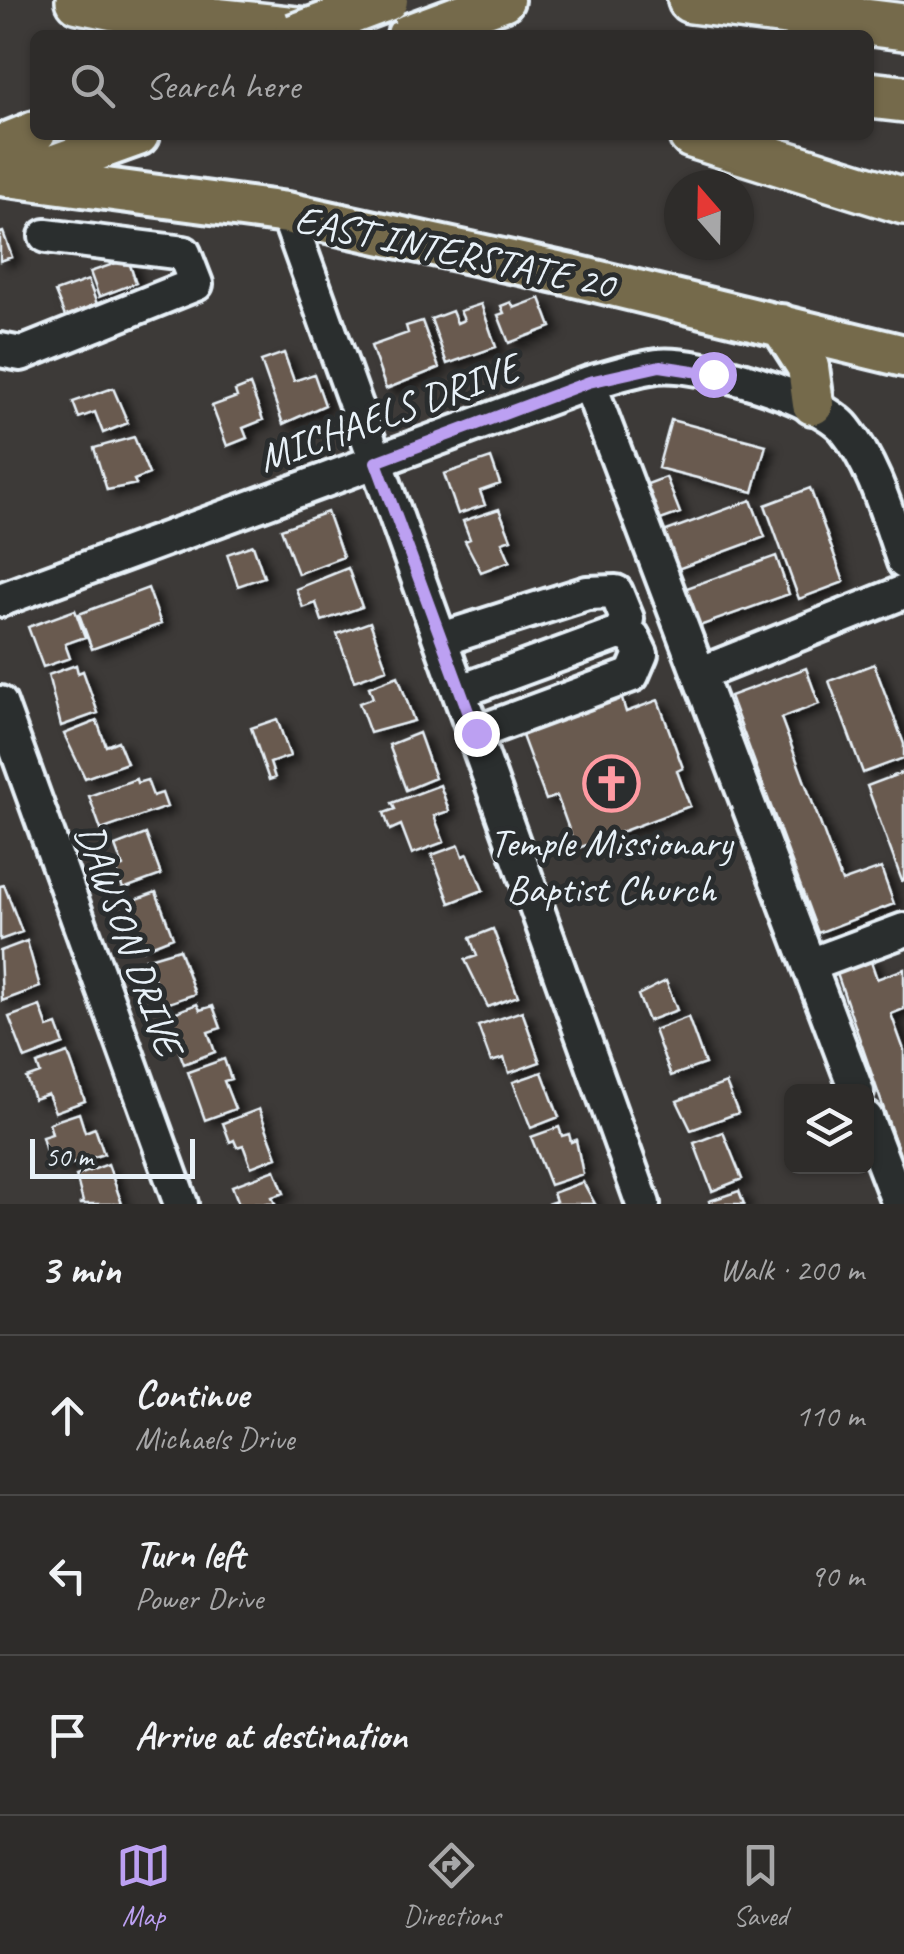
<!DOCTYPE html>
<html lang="en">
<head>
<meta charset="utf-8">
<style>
	:root { --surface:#2e2c2a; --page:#3a3836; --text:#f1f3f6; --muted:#a7a7a8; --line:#494847; --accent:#bca0f2 }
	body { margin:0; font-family:Caveat,sans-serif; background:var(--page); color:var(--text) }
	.controls { position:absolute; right:30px; bottom:30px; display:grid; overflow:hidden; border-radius:15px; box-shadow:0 2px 8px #0004 }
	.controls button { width:90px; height:90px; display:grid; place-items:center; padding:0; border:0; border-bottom:2px solid var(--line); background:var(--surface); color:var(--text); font:50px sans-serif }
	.compass { position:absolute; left:664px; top:170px; width:90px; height:90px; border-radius:50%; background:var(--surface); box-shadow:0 2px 8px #0004; rotate:340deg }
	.scale { position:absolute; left:30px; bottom:25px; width:165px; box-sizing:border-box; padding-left:10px; border:5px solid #e8f1f8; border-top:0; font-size:28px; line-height:35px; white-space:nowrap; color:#e8f1f8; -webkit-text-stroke:8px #2a2d2e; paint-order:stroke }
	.stop { position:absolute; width:30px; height:30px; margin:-22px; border:8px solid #bca0f2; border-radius:50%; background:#fff }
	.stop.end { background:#bca0f2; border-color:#fff; box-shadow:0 2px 10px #0008 }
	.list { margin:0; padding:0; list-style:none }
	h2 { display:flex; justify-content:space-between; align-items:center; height:130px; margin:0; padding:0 40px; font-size:42px }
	h2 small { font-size:32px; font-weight:400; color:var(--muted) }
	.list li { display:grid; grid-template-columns:65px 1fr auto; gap:30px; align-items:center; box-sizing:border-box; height:160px; padding:0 40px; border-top:2px solid var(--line) }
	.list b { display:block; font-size:38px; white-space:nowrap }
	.list p { margin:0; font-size:32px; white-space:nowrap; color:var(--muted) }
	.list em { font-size:32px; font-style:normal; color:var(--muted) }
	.icon { flex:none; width:55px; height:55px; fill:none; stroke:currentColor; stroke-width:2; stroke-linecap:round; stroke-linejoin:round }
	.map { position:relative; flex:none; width:904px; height:1204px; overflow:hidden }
	.search { position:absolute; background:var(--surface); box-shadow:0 2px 8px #0004; left:30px; right:30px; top:30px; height:110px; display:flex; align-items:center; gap:25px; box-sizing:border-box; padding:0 35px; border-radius:15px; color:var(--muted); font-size:38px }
	.sheet { height:610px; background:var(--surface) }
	nav { display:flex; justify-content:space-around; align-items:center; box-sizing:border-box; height:140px; border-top:2px solid var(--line); background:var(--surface); font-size:28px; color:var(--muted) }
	nav a { display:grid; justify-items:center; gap:5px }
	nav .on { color:var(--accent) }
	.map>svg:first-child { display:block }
	.building { fill:#695a50; stroke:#e8f1f8; stroke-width:2.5; filter:url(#shadow) }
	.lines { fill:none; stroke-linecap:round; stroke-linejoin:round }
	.minor-casing { stroke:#e8f1f8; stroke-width:40 }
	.major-casing { stroke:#e8f1f8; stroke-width:48 }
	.highway-casing { stroke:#e8f1f8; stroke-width:52 }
	.minor { stroke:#2a2d2e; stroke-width:32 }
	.major { stroke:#746b4b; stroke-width:40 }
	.highway { stroke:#746b4b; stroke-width:45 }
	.major-bridge-casing { stroke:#e8f1f8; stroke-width:48; stroke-linecap:butt }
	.major-bridge { stroke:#746b4b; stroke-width:40 }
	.route { stroke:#bca0f2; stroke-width:12 }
	.labels { text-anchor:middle; stroke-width:10; stroke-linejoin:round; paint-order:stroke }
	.street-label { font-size:40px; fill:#e8f1f8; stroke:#2a2d2e }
	.poi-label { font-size:40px; fill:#e8f1f8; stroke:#2a2d2e }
</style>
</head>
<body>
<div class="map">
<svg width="904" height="1204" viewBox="0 0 904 1204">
	<defs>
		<filter id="shadow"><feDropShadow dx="8" dy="5" stdDeviation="5" flood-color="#0009"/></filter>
	</defs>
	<rect width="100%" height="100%" fill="#3d3a38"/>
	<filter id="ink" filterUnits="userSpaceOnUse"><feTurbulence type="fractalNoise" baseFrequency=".01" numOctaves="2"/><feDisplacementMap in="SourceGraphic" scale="20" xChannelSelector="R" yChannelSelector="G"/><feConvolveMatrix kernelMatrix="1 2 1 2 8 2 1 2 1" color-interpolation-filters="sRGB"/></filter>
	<g filter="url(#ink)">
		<path class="building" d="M 3,232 L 12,257 L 0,261 L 0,233 Z
			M 128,259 L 136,283 L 99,297 L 90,272 Z
			M 88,280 L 98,307 L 66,319 L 55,292 Z
			M 540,298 L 551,327 L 509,343 L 498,315 L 504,313 L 501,306 L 511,302 L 514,308 Z
			M 481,304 L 496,347 L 447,364 L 431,319 L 452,311 L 457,323 L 464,320 L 460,311 Z
			M 422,321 L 439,368 L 386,389 L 371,346 L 408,333 L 406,326 Z
			M 284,353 L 294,381 L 314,374 L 325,405 L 283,424 L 261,361 Z
			M 250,385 L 263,420 L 243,428 L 247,438 L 227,446 L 212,406 L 237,397 L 235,391 Z
			M 113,388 L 128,423 L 103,433 L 95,412 L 79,418 L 73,402 Z
			M 671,420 L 766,445 L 753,492 L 658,468 Z
			M 134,437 L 149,474 L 134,480 L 136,484 L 107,490 L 94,448 Z
			M 491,458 L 500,484 L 480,491 L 485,505 L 458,514 L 444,474 Z
			M 666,477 L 680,513 L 655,522 L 642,486 Z
			M 810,488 L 844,582 L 799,599 L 765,505 Z
			M 751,500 L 765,537 L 675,570 L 661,533 Z
			M 499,509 L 511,539 L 502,542 L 510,561 L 481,572 L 465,541 L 470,539 L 463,521 Z
			M 327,512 L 343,557 L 298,574 L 281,529 Z
			M 253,545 L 264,577 L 238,586 L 227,554 Z
			M 776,556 L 789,594 L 697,627 L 684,589 Z
			M 348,568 L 362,607 L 322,621 L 316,603 L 303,608 L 296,589 Z
			M 148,588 L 161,624 L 92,649 L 79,614 Z
			M 75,610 L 85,637 L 65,644 L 70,658 L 43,667 L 28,627 Z
			M 370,622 L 387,669 L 354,681 L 337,634 Z
			M 874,664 L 904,744 L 904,758 L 863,773 L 829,681 Z
			M 76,665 L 78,673 L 83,671 L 98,713 L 61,726 L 48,675 Z
			M 806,668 L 819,704 L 781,718 L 842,882 L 881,868 L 894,904 L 818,933 L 730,696 Z
			M 398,676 L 414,721 L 370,733 L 359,703 L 373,698 L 369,687 Z
			M 621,696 L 626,712 L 658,700 L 683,768 L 677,771 L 690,806 L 576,849 L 557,796 L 546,800 L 521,733 Z
			M 277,719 L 290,756 L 270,763 L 275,778 L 269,780 L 251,728 Z
			M 97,721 L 106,746 L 118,741 L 127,763 L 85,778 L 64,734 Z
			M 419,733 L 435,778 L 406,790 L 389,745 Z
			M 904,772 L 904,880 L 902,881 L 867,786 Z
			M 136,779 L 137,783 L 147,780 L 153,796 L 162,793 L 167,807 L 101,830 L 89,796 Z
			M 440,785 L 449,811 L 434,816 L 444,842 L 412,854 L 401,825 L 390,830 L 384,813 L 395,809 L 392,803 Z
			M 146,834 L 161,875 L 123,889 L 116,869 L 123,867 L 115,846 Z
			M 459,845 L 463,856 L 468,854 L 483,890 L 450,903 L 432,855 Z
			M 4,885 L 22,932 L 0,940 L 0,886 Z
			M 156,892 L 173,937 L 143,949 L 126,903 Z
			M 493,929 L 518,996 L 488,1007 L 465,960 L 477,956 L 470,938 Z
			M 27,941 L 40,987 L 2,1001 L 0,951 Z
			M 179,949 L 195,994 L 166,1004 L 145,959 Z
			M 869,956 L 877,979 L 904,969 L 904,1009 L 891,1014 L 904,1050 L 904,1167 L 835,968 Z
			M 666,981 L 677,1010 L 648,1021 L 638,995 Z
			M 197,1004 L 200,1010 L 213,1006 L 221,1028 L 208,1032 L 215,1052 L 184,1064 L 166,1016 Z
			M 40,1006 L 48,1028 L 57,1025 L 64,1044 L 25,1059 L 9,1017 Z
			M 522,1011 L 540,1062 L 509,1073 L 504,1058 L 491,1062 L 478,1026 Z
			M 688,1017 L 705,1064 L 671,1076 L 654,1030 Z
			M 68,1053 L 85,1101 L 55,1112 L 48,1094 L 34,1099 L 26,1078 L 40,1073 L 37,1064 Z
			M 224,1059 L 231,1079 L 224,1081 L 235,1109 L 205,1120 L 188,1072 Z
			M 542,1072 L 559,1117 L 531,1128 L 513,1082 Z
			M 726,1083 L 738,1113 L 691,1130 L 677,1101 Z
			M 259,1109 L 277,1157 L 251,1167 L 243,1145 L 237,1147 L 234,1140 L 230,1142 L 223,1123 Z
			M 79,1113 L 85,1132 L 95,1128 L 104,1154 L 63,1167 L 58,1151 L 47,1155 L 42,1137 L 52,1134 L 49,1123 Z
			M 559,1127 L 562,1136 L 569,1134 L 571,1142 L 576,1140 L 583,1174 L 550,1185 L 531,1137 Z
			M 723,1132 L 742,1179 L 712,1191 L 694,1143 Z
			M 108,1164 L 122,1204 L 79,1204 L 83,1202 L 76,1176 Z
			M 275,1170 L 284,1193 L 272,1197 L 275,1204 L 239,1204 L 232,1186 Z
			M 583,1182 L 595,1204 L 547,1204 L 556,1201 L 553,1193 Z
			M 739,1191 L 744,1204 L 710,1204 L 709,1201 Z"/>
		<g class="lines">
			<defs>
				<path id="minor" d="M 287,213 L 643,1204
					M 0,350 L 21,354 L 196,284 L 184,253 L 46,236
					M 589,383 L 857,1092
					M 0,600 L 589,383 C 611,377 634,369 657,366 C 697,361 819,397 845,429 C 875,466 888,517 904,562
					M 442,639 L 587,593 L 616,592 L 627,619 L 619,633 L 461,691
					M 699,674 L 904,592
					M 0,703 L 181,1204
					M 476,733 L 632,675 L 641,654 L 633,637 L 619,633
					M 810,965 L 904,930
					M 866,1118 L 899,1204"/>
				<path id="major" d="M 408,35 L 503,0
					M 0,146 L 35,132
					M 0,175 L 287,213 L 571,275 L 904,356
					M 27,175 L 138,135
					M 781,325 L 808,367 L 813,404"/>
				<path id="highway" d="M 79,0 L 148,14 L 335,34
					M 691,0 L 904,27
					M 869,95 L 904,99
					M 692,135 L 904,201"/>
			</defs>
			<use href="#minor" class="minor-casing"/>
			<use href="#major" class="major-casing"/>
			<use href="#highway" class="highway-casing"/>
			<use href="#minor" class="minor"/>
			<use href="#major" class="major"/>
			<use href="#highway" class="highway"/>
			<defs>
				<path id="major-bridge" d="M 294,35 L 387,0"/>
			</defs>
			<use href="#major-bridge" class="major-bridge-casing"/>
			<use href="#major-bridge" class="major-bridge"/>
		</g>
	</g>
	<g class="lines" filter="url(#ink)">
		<path class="route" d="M 476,733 L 376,462 L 589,382 L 660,366 L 713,374"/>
	</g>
	<defs>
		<symbol id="church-ring" viewBox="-11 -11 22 22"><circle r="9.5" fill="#2a2d2e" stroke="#ff9aa2" stroke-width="1.5"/><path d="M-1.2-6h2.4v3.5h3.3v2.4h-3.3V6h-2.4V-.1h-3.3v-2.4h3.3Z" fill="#ff9aa2"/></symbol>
	</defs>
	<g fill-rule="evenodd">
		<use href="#church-ring" x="580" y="752" width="63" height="63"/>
	</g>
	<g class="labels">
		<g class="street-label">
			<text transform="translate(455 251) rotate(12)" y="14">EAST INTERSTATE 20</text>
			<text transform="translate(388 412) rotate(-20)" y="14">MICHAELS DRIVE</text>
			<text transform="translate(130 939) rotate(70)" y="14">DAWSON DRIVE</text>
		</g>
		<g class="poi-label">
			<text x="611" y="856">Temple Missionary<tspan x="611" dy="46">Baptist Church</tspan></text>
		</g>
	</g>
</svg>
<div class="controls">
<button><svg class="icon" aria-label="layers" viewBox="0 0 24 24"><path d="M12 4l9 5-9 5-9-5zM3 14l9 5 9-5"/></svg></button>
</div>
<svg class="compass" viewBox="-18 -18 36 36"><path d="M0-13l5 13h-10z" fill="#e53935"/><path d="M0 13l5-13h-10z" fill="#a7a7a8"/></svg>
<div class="scale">50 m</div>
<div class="stop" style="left:713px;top:374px"></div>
<div class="stop end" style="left:476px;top:733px"></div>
<div class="search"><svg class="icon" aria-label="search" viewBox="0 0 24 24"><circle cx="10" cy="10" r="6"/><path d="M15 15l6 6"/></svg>Search here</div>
</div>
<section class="sheet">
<h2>3 min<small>Walk · 200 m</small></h2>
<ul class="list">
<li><svg class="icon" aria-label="ahead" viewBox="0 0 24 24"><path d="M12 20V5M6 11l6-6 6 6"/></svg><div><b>Continue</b><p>Michaels Drive</p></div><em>110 m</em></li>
<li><svg class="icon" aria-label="left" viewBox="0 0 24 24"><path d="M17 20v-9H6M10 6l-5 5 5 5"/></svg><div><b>Turn left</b><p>Power Drive</p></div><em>90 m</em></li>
<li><svg class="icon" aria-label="arrive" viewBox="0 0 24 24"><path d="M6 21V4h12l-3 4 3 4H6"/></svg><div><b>Arrive at destination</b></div></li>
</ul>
</section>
<nav>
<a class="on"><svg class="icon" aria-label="map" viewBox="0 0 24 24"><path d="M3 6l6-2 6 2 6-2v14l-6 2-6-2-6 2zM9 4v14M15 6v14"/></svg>Map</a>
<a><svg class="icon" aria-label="directions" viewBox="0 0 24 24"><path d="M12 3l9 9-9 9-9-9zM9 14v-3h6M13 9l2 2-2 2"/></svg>Directions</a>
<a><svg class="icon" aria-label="saved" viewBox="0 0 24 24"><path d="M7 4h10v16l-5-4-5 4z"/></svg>Saved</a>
</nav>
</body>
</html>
